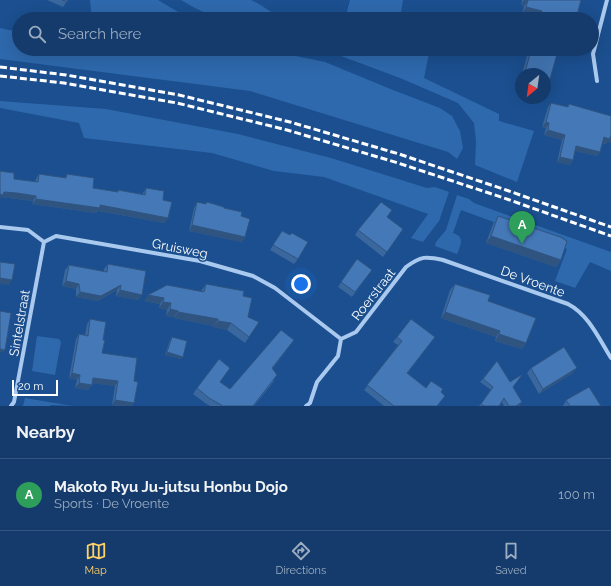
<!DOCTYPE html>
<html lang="en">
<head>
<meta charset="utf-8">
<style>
	:root { --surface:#143b6b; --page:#1d4271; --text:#f1f3f6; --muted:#9dadc1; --line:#33557e; --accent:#ffd166 }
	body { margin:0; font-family:Raleway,sans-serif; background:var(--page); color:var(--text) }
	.compass { position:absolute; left:515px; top:68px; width:36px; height:36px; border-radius:50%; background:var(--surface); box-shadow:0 4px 16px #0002; rotate:209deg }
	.scale { position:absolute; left:12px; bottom:10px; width:46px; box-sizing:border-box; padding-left:4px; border:2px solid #fff; border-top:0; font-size:11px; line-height:14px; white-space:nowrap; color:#fff; -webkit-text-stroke:3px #1b4f8f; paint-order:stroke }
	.you { position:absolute; left:301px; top:284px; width:14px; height:14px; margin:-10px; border:3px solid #fff; border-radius:50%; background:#1a73e8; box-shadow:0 0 0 6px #1a73e833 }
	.badge { display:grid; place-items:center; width:26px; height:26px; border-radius:50%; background:var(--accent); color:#fff; font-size:13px; font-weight:700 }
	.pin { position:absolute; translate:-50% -33px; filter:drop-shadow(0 1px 2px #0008) }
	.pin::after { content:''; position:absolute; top:21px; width:14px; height:12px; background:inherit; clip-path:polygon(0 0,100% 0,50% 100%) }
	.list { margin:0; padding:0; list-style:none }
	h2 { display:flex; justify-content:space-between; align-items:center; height:52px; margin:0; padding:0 16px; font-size:17px }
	h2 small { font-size:13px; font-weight:400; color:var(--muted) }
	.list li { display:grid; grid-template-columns:26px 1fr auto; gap:12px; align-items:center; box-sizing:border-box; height:72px; padding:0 16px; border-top:1px solid var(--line) }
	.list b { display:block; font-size:15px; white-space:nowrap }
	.list p { margin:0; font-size:13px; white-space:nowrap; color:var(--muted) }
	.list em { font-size:13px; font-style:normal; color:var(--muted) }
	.icon { flex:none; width:22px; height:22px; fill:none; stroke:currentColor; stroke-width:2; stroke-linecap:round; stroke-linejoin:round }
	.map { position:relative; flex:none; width:611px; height:406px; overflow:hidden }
	.search { position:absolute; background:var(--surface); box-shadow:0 4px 16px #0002; left:12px; right:12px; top:12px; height:44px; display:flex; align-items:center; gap:10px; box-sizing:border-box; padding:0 14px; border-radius:22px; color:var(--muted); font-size:15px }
	.sheet { height:124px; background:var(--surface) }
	nav { display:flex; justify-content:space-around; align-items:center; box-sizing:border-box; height:56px; border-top:1px solid var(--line); background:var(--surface); font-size:11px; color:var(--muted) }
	nav a { display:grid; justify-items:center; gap:2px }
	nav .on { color:var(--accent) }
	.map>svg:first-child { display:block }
	.green { fill:#2e69ad }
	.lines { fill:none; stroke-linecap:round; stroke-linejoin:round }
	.street { stroke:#a9c9ee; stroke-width:4 }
	.rail { stroke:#fff; stroke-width:3; stroke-dasharray:7 3; stroke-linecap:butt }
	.wall { fill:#3a679d }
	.shaded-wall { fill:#305480 }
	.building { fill:#4478b7; stroke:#305480 }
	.labels { text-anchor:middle; stroke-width:3; stroke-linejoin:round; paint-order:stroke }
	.street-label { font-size:13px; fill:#fff; stroke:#1b4f8f }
</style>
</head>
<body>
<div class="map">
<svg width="611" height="406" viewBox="0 0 611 406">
	<rect width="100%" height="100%" fill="#1b4f8f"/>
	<path class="green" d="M 90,0 L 158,0 L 190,19 L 92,19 Z
		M 181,0 L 251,0 L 259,4 L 282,19 L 218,19 L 193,7 Z
		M 350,0 L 403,0 L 400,19 L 345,19 Z
		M 0,28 L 19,32 L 19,49 L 262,49 L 325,62 L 393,90 L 440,108 L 452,116 L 460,131 L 463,148 L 457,159 L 448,152 L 250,91 L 0,59 Z
		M 318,49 L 413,49 L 429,53 L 424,78 L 499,114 L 499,121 L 534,131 L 517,182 L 475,165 L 476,141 L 474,123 L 458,103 L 400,78 L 333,53 Z
		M 0,101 L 106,109 L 238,134 L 331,158 L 427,188 L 435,187 L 449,192 L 439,221 L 423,242 L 411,238 L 428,214 L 324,177 L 274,171 L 212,153 L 84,138 L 79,123 L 0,108 Z
		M 457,195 L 469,199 L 474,203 L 611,252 L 611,271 L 590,262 L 575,288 L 555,281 L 567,249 L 461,210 L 453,233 C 465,237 461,244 457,254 L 435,246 L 436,242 L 446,230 Z
		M 37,336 L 59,339 L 61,342 L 55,375 L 32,371 Z
		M 25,398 L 73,406 L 51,405 L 50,406 L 23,406 Z"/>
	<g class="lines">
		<path class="street" d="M 597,81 L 593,54 L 607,0
			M 0,227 L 28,230 L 44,242 L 56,236 L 200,261 L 253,276 L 275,288 L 341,339
			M 11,406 L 14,402 L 44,242
			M 306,406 L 310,403 L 317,382 L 338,356 L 341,339 L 356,332 L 406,267 C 421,256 426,256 443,260 L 568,304 C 589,315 599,339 611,358"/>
		<path class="rail" d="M 0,67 L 66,75 L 179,95 L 290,122 L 399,154 L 506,190 L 611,227
			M 0,76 L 64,83 L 177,103 L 287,130 L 398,163 L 504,198 L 611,236"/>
	</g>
	<path class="wall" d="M 47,0 L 68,0 L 63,7 Z
		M 521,0 L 581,0 L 576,19 L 537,19 L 538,17 L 522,14 L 524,6 L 521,5 L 522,0 Z
		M 533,49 L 547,49 L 550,79 L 546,85 L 545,74 L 522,74 L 527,56 L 531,51 L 532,52 Z
		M 551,103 L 567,107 L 569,104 L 607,142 L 606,144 L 602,143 L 600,152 L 597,156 L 575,151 L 573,160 L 570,165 L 557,162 L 562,140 L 544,135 L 546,128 L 542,127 L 548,107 Z
		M 39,174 L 65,178 L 67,174 L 93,188 L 117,192 L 118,190 L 142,194 L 143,193 L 146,188 L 163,200 L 165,223 L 98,211 L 96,213 L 32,204 L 33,201 L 1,197 L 14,179 L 35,182 L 36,179 Z
		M 197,202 L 206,204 L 207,202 L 224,208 L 241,216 L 245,237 L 242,242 L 189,231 L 194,208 Z
		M 498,216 L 561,260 L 556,267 L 486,243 L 493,224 Z
		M 403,229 L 383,257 L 355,235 L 358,230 Z
		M 282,231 L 290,235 L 298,259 L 294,264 L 270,250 Z
		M 357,259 L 372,270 L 352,297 L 338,287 Z
		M 108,264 L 142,295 L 138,300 L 116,296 L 117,290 L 98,301 L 76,297 L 76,289 L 62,286 L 65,270 L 69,265 L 104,272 L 104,269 Z
		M 206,284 L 243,296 L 248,317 L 249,337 L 245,343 L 227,330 L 213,327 L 214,326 L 174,318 L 174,317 L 166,316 L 167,310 L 159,308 L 160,304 L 144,301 L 201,291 Z
		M 455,284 L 488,301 L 526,343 L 522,349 L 495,341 L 496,337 L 441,318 L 450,290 Z
		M 90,319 L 103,340 L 102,353 L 134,381 L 134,403 L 131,406 L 119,406 L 112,405 L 115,386 L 92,383 L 92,385 L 88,390 L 75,388 L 77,380 L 69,378 L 76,339 L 79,334 L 85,335 L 87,324 Z
		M 172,337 L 181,359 L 165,355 L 170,340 Z
		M 397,337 L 435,337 L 407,374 L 426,388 L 441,392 L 437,406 L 384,406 L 364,390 L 398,345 L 393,342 Z
		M 294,340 L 273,368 L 274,381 L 254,406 L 210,406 L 205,403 L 193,394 L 197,388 L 220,382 L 230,389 Z
		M 497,361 L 513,387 L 520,406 L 504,406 L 502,402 L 499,406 L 479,406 L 491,390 L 480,382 Z
		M 531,368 L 573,373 L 539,394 L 527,373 Z
		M 566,400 L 601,406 L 563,406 Z"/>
	<path class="shaded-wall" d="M 524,0 L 528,0 L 524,6 L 521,5 Z
		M 526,7 L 542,11 L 538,17 L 522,14 Z
		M 545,78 L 550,79 L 546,85 L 545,84 Z
		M 546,122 L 549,123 L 546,128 L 542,127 Z
		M 548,130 L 565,135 L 562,140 L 544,135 Z
		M 604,137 L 611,137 L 611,143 L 607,142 L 606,144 L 600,142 Z
		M 576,146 L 600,152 L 597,156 L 573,151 Z
		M 560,157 L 573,160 L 570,165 L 557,162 Z
		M 4,192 L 17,193 L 36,196 L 33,201 L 1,197 L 0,199 L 0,194 Z
		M 36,199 L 100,205 L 168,218 L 165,223 L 98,211 L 96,213 L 32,204 Z
		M 192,225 L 245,237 L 242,242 L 189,231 Z
		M 491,236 L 561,260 L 556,267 L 486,243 Z
		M 0,278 L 12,280 L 9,285 L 0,284 Z
		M 66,281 L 79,284 L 76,289 L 62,286 Z
		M 121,285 L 117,290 L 98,301 L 76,297 L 80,292 Z
		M 120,290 L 142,295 L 138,300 L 116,296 Z
		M 148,295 L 164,298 L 160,304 L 144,301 Z
		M 163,302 L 171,303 L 167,310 L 159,308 Z
		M 170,309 L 178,311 L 174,317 L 166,316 Z
		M 178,312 L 218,319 L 214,326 L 174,318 Z
		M 445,312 L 500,331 L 496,337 L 441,318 Z
		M 218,321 L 231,323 L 227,330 L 213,327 Z
		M 499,334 L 526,343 L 522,349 L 495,341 Z
		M 0,349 L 5,350 L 3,353 L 0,352 Z
		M 167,352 L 183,357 L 181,359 L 165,355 Z
		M 577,368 L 573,373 L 539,394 L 543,389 Z
		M 72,373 L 80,375 L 77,380 L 69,378 Z
		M 93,378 L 118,381 L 115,386 L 90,383 Z
		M 79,383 L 92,385 L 88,390 L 75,388 Z
		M 115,400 L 134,403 L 131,406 L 119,406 L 112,405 Z
		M 522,402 L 519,406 L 516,406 Z"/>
	<path class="building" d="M 62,0 L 68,0 L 67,2 Z
		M 528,0 L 581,0 L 576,19 L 540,19 L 542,11 L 526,7 Z
		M 535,49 L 547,49 L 557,54 L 550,79 L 545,78 L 545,74 L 531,74 L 525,72 L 531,51 L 534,52 Z
		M 551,103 L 568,107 L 569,104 L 611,116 L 611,137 L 610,137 L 609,139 L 604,137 L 600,152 L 576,146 L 573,160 L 560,157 L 565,135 L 548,130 L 549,123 L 546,122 Z
		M 0,171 L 14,173 L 14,179 L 38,182 L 39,174 L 66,178 L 67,174 L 94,178 L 93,188 L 118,192 L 118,190 L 145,195 L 146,188 L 164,191 L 163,200 L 172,202 L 168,218 L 100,205 L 100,208 L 36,199 L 36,196 L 17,193 L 4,192 L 3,195 L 0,194 Z
		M 197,202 L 206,204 L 207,202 L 224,207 L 224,208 L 242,212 L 241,216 L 250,219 L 245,237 L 192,225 Z
		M 381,202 L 392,210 L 387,217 L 403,229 L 387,252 L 358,230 Z
		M 498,216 L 563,238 L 563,239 L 567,241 L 561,260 L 491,236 Z
		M 282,231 L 290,235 L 292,233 L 308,242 L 298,259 L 273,245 Z
		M 357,259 L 372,270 L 355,292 L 341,282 Z
		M 0,262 L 15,264 L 12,280 L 0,278 Z
		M 108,264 L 146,271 L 142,295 L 120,290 L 121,285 L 101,296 L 80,292 L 79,284 L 66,281 L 69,265 L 107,272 Z
		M 206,284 L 244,291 L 243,296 L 252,298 L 248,317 L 259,322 L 249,337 L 231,323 L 218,321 L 218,319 L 178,312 L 178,311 L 170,309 L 171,303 L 163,302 L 164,298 L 148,295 L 167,285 L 204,292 Z
		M 455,284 L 490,295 L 488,301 L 536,318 L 526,343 L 499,334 L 500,331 L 445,312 Z
		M 0,311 L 11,313 L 5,350 L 0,349 Z
		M 90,319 L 106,322 L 103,340 L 105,340 L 102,353 L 137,358 L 134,381 L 138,382 L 134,403 L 115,400 L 118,381 L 93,378 L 92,385 L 79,383 L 80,375 L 72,373 L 79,334 L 88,336 Z
		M 411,319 L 435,337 L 407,373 L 426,388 L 431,381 L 443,389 L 441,392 L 445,396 L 437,406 L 394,406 L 367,385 L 402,341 L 397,337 Z
		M 281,330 L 294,340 L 272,368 L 277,375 L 253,406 L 223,406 L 209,398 L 197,388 L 219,359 L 230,368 L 220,382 L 230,389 Z
		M 172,337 L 187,341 L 183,357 L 167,352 Z
		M 564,347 L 577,368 L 543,389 L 531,368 Z
		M 497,361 L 510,382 L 521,375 L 522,375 L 513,387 L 522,402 L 516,406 L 509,406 L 504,398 L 499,406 L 484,406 L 481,404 L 493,387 L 483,379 Z
		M 589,387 L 601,406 L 570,406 L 566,400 Z"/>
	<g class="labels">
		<g class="street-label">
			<text transform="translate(180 248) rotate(11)" y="5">Gruisweg</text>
			<text transform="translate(533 281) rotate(20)" y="5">De Vroente</text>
			<text transform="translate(373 294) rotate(-52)" y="5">Roerstraat</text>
			<text transform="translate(19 323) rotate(-80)" y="5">Sintelstraat</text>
		</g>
	</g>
</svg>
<svg class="compass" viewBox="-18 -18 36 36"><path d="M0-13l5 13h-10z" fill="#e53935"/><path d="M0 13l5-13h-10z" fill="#9dadc1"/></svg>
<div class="scale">20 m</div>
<div class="you"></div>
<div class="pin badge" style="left:522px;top:244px;background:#2e9e5b">A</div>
<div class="search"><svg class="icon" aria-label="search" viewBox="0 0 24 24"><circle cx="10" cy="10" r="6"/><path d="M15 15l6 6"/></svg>Search here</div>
</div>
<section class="sheet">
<h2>Nearby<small></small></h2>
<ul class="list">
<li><span class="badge" style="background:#2e9e5b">A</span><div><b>Makoto Ryu Ju-jutsu Honbu Dojo</b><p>Sports · De Vroente</p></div><em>100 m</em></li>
</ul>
</section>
<nav>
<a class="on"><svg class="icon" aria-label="map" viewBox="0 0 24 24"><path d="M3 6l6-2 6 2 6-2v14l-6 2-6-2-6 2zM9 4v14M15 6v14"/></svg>Map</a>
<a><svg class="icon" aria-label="directions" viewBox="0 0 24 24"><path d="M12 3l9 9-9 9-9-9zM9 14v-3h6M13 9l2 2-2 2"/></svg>Directions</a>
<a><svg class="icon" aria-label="saved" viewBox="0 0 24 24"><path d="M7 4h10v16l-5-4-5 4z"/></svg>Saved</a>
</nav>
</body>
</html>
